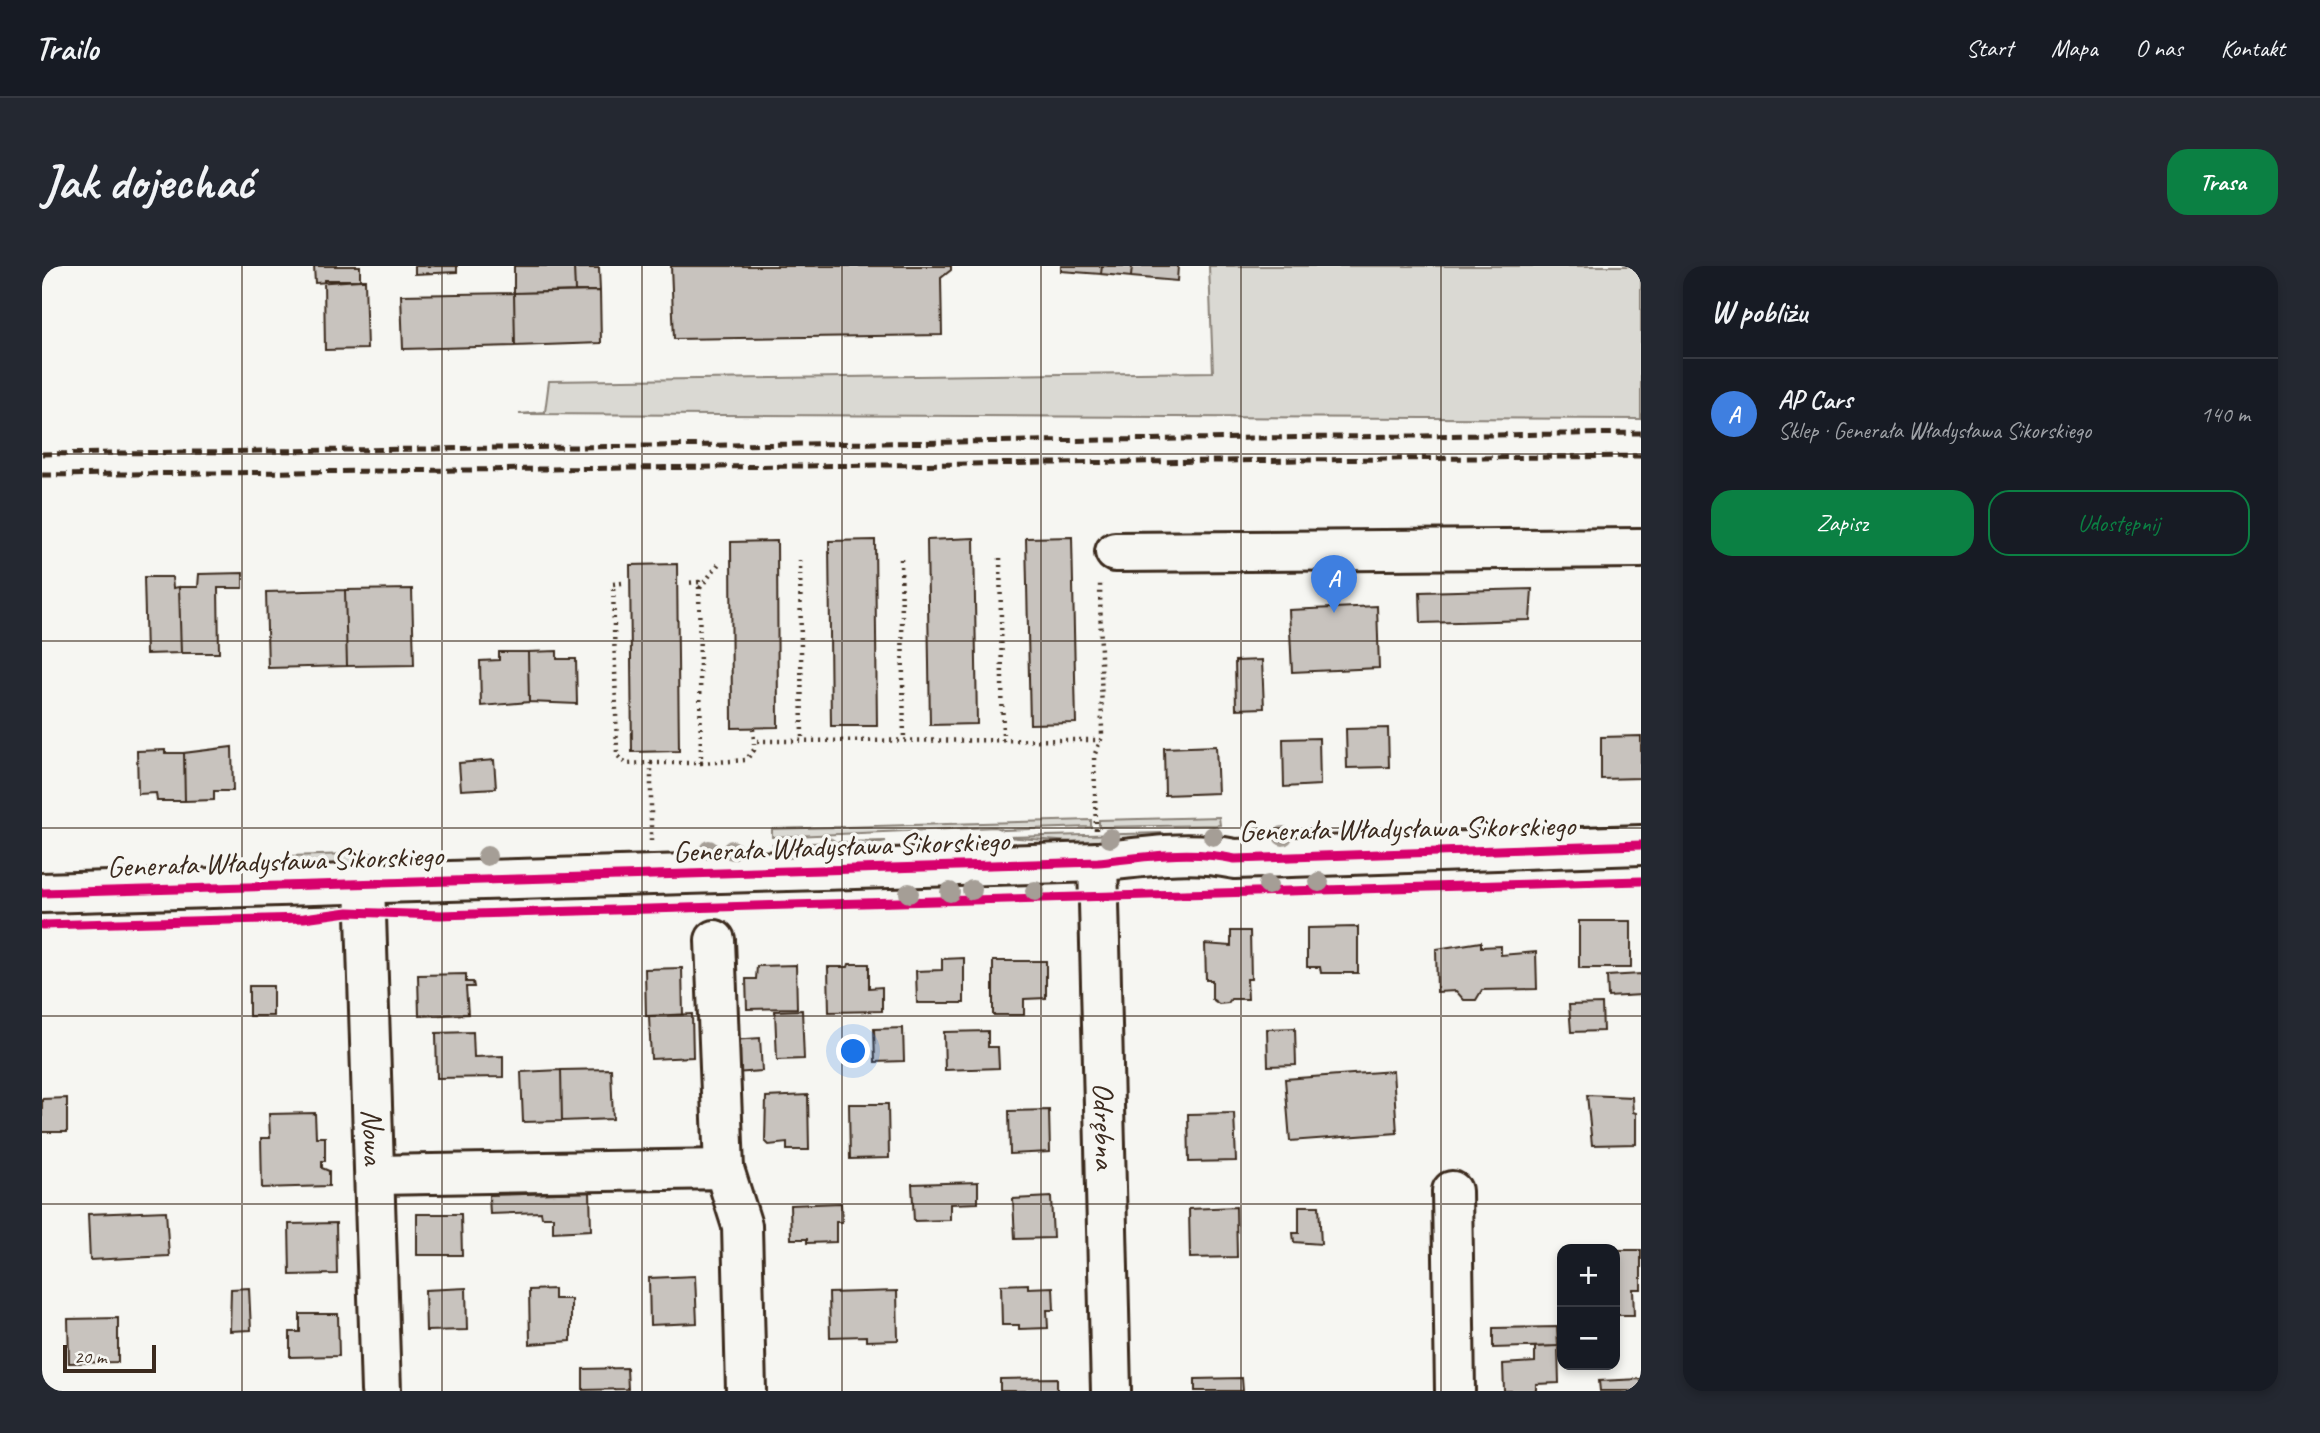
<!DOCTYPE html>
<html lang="pl">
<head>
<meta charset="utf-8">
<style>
	:root { --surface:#171b24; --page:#242831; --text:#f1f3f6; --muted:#9ea1a6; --line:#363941; --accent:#0b8043 }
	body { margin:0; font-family:Caveat,sans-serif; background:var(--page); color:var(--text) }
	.controls { position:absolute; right:21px; bottom:21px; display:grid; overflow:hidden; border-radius:14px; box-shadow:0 4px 10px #0003 }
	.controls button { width:63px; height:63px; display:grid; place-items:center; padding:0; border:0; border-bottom:2px solid var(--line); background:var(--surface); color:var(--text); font:35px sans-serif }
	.scale { position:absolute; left:21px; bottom:18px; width:93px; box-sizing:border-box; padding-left:7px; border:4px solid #3b2a1e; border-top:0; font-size:19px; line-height:24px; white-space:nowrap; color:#3b2a1e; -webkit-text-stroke:5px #f6f6f2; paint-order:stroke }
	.you { position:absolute; left:812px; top:786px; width:24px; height:24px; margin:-18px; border:5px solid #fff; border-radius:50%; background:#1a73e8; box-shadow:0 0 0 10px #1a73e833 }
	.badge { display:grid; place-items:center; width:46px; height:46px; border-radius:50%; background:var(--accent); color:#fff; font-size:23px; font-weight:700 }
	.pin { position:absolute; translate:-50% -58px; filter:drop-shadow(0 2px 4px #0008) }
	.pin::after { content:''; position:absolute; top:37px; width:24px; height:21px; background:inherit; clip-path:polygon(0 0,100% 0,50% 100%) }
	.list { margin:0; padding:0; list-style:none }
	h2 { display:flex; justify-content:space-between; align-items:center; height:91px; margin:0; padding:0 28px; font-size:30px }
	h2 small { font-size:23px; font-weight:400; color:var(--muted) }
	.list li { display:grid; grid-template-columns:46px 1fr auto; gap:21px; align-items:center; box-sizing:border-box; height:112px; padding:0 28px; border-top:2px solid var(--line) }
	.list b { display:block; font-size:26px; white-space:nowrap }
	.list p { margin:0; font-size:23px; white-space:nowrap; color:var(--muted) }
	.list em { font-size:23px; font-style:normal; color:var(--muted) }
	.actions { display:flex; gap:14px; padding:21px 28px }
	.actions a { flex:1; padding:16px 0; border:2px solid var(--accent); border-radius:21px; text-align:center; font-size:24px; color:var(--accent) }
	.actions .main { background:var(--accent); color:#fff }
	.map { position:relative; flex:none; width:1599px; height:1125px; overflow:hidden; border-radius:21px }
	header { display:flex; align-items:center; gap:42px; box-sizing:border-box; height:98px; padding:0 35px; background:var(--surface); border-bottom:2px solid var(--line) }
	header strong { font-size:33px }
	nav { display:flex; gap:38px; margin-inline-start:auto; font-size:24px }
	.intro { display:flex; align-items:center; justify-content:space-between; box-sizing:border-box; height:168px; padding:0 42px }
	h1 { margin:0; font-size:49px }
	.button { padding:18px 32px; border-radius:21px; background:var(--accent); color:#fff; font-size:24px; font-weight:700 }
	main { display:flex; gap:42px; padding:0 42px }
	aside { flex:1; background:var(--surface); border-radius:21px; box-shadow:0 4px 10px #0003 }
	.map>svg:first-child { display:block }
	.green { fill:#dad9d3; stroke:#8a8278; stroke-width:2 }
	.building { fill:#c8c3be; stroke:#3b2a1e; stroke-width:2 }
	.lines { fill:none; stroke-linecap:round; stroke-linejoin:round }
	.minor-casing { stroke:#3b2a1e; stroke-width:44 }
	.path { stroke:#3b2a1e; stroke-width:4.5; stroke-dasharray:2 5; stroke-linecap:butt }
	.minor { stroke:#f6f6f2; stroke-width:38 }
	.rail { stroke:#3b2a1e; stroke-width:5; stroke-dasharray:10 5; stroke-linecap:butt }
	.cycleway-casing { stroke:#f6f6f2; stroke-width:13 }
	.cycleway { stroke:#d6006c; stroke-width:9 }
	.tree { fill:#a59e96 }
	.grid { fill:none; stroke:#3b2a1e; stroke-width:2; stroke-opacity:0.55 }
	.labels { text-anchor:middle; stroke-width:7; stroke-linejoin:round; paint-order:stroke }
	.street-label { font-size:30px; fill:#3b2a1e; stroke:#f6f6f2 }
</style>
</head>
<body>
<header>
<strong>Trailo</strong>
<nav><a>Start</a><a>Mapa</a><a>O nas</a><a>Kontakt</a></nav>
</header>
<div class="intro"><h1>Jak dojechać</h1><a class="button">Trasa</a></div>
<main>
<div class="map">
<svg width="1599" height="1125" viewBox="0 0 1599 1125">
	<rect width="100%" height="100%" fill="#f6f6f2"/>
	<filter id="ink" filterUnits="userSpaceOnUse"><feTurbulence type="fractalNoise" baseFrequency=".0143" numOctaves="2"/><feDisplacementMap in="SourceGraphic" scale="14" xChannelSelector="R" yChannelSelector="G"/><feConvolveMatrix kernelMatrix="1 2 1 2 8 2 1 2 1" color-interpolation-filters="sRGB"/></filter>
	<g filter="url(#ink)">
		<path class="green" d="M 1167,0 L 1599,0 L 1599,153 L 477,148 L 503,146 L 507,115 L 1171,106 Z
			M 1177,551 L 1178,559 L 1057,561 L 1057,554 Z
			M 1049,554 L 1049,561 L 961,564 L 953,561 L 730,571 L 730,563 Z
			M 1121,567 L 1127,574 L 1057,578 L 964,571 Z
			M 844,575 L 782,588 L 735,590 L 731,578 Z
			M 368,586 L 366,597 L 248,601 L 248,590 Z"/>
		<path class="building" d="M 272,0 L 318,0 L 318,14 L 273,17 Z
			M 373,0 L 415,0 L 415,6 L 373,8 Z
			M 472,0 L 532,0 L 533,25 L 472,27 Z
			M 629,0 L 909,0 L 909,4 L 899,12 L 900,69 L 632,73 Z
			M 1019,0 L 1060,0 L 1059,8 L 1019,5 Z
			M 1060,0 L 1090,0 L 1089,11 L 1059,8 Z
			M 1090,0 L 1136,0 L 1135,15 L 1089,11 Z
			M 532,2 L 557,2 L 558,25 L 533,25 Z
			M 282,14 L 323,14 L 325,83 L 283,84 Z
			M 558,25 L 559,77 L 473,80 L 472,27 Z
			M 472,27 L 473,80 L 361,83 L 359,29 Z
			M 1030,271 L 1034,457 L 988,458 L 984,272 Z
			M 932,272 L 935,458 L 888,459 L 885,274 Z
			M 833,274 L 835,460 L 789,460 L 787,275 Z
			M 735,275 L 736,461 L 690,462 L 689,276 Z
			M 635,298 L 637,485 L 590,486 L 588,299 Z
			M 201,307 L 201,322 L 176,322 L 177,387 L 139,387 L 137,321 L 156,321 L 157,308 Z
			M 102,311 L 130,311 L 131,322 L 137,321 L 139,387 L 104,388 Z
			M 370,323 L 372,399 L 305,400 L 303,324 Z
			M 1490,323 L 1488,354 L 1379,357 L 1378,326 Z
			M 303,324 L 305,400 L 226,402 L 224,326 Z
			M 1335,340 L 1337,402 L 1250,406 L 1247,344 Z
			M 515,385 L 515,393 L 534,393 L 535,438 L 487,436 L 486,386 Z
			M 457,386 L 486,386 L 487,436 L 439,440 L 438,395 L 457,394 Z
			M 1220,394 L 1222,442 L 1194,443 L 1193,395 Z
			M 1346,462 L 1347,501 L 1305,502 L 1304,463 Z
			M 1599,470 L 1599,512 L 1559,513 L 1559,471 Z
			M 1277,472 L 1278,519 L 1242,521 L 1241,473 Z
			M 1174,480 L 1176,527 L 1123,529 L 1122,482 Z
			M 190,481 L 191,525 L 172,525 L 172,534 L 143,535 L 142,487 Z
			M 123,484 L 123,487 L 142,487 L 143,535 L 115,535 L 114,527 L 96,528 L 95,485 Z
			M 452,494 L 454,522 L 419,524 L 417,497 Z
			M 1537,655 L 1589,655 L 1589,702 L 1537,702 Z
			M 1316,661 L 1316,707 L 1279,707 L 1278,701 L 1265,701 L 1265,662 Z
			M 1189,665 L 1208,665 L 1209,713 L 1205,713 L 1206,733 L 1189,733 L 1186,737 L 1177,738 L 1170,733 L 1170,714 L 1164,714 L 1163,678 L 1189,680 Z
			M 1439,676 L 1439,681 L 1459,680 L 1459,689 L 1494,686 L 1495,723 L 1440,724 L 1434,734 L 1422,734 L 1414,725 L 1395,726 L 1394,683 Z
			M 922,692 L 922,737 L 875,737 L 874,705 L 900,704 L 900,693 Z
			M 951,695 L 1004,695 L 1004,732 L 982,733 L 982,749 L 951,749 Z
			M 807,698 L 827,698 L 827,722 L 840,721 L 840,745 L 787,746 L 786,701 L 806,701 Z
			M 754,699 L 755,742 L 705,743 L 704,713 L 714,713 L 715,700 Z
			M 640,702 L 641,749 L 604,750 L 603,703 Z
			M 424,708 L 424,716 L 431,716 L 432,721 L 424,721 L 426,748 L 377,750 L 376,709 Z
			M 1599,708 L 1599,729 L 1566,731 L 1565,710 Z
			M 207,720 L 231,720 L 231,750 L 207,750 Z
			M 1560,738 L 1561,765 L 1529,766 L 1527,739 Z
			M 760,744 L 762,793 L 735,794 L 733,745 Z
			M 650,748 L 651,791 L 609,793 L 607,750 Z
			M 861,762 L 862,795 L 833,796 L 832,763 Z
			M 1253,762 L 1254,799 L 1226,800 L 1225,763 Z
			M 946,765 L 946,781 L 956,781 L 957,802 L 903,804 L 902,766 Z
			M 431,766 L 432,791 L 461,790 L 461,811 L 395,812 L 394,767 Z
			M 718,772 L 720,805 L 692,807 L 690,774 Z
			M 569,803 L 571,853 L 520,855 L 519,804 Z
			M 519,804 L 520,855 L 481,856 L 479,806 Z
			M 1351,805 L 1355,867 L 1248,875 L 1243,813 Z
			M 766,829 L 767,884 L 745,884 L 745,877 L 727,879 L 723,875 L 724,831 Z
			M 1545,829 L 1590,831 L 1591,846 L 1594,847 L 1594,878 L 1550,879 Z
			M 25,832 L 25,866 L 0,866 L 0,833 Z
			M 807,838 L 846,838 L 847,892 L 808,893 Z
			M 1007,844 L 1008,886 L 968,888 L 967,845 Z
			M 273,847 L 274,871 L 283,871 L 283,895 L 280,895 L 280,902 L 287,905 L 287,920 L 220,922 L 219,872 L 228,872 L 227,848 Z
			M 1192,847 L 1194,895 L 1147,896 L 1146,848 Z
			M 936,916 L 936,937 L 908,938 L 908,954 L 872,955 L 870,918 Z
			M 548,926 L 549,964 L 511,966 L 511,951 L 500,951 L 499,946 L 448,948 L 447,929 Z
			M 1009,931 L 1011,972 L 973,973 L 971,933 Z
			M 799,937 L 800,956 L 794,956 L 794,976 L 765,977 L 765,973 L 749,973 L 748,939 Z
			M 1257,940 L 1277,940 L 1279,978 L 1252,976 L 1251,967 L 1257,967 Z
			M 1194,941 L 1195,991 L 1148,992 L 1147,943 Z
			M 124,945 L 127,990 L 48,994 L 46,948 Z
			M 375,948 L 419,948 L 420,989 L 375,989 Z
			M 294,957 L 295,1008 L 248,1009 L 247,958 Z
			M 1573,984 L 1599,984 L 1599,1023 L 1591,1023 L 1592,1049 L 1573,1049 Z
			M 653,1010 L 655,1057 L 608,1059 L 607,1012 Z
			M 986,1018 L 986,1022 L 1011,1021 L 1012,1044 L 1005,1044 L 1006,1062 L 977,1063 L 977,1059 L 960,1059 L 959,1019 Z
			M 207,1022 L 209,1064 L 188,1065 L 189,1023 Z
			M 424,1022 L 425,1064 L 384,1065 L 383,1024 Z
			M 512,1023 L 512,1033 L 529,1033 L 529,1075 L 488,1078 L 487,1024 Z
			M 855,1025 L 856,1074 L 824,1075 L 824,1070 L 788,1071 L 787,1027 Z
			M 258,1048 L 296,1048 L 297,1090 L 248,1091 L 248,1066 L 258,1066 Z
			M 76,1052 L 76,1096 L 27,1097 L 26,1053 Z
			M 1515,1061 L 1516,1080 L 1451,1082 L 1451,1062 Z
			M 1516,1080 L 1517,1117 L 1494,1118 L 1494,1125 L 1462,1125 L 1461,1098 L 1493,1096 L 1493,1081 Z
			M 585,1102 L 586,1123 L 541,1124 L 541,1103 Z
			M 1015,1112 L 1015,1125 L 958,1125 L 958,1113 Z
			M 1200,1112 L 1201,1125 L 1153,1125 L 1153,1113 Z
			M 1599,1113 L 1599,1125 L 1558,1125 L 1557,1115 Z"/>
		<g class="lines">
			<defs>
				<g id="minor">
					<path d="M 1073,286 L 1599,282"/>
					<path id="s1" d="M 1056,596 L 1069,1125"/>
					<path id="s2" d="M 323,617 L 339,1125"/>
					<path d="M 0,627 L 1056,596 C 1102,591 1147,583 1193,593 L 1599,579"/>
					<path d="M 673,674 L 682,903"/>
					<path d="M 334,909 L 682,903 L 700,960 L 704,1125"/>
					<path d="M 1410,925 L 1413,1125"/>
				</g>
			</defs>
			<use href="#minor" class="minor-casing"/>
			<path class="path" d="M 958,292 L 961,475
				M 859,293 L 862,475
				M 758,294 L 760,475
				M 580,317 L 571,318 L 575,489 L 584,498 L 609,497 L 609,575
				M 658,322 L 679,295
				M 711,463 L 712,475
				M 609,497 L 659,497 L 657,316 L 644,317
				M 659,497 L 704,494 L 712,484 L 712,475 L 1059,474
				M 1054,564 L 1052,490 L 1060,471 L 1058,315"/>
			<use href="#minor" class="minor"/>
			<path class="rail" d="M 0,188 L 1599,167
				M 0,209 L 1599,190"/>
			<defs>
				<path id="cycleway" d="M 0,627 L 1056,596 C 1102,591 1147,583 1193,593 L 1599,579
					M 0,659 L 262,652 L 306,646 L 398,649 L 1599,615"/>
			</defs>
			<use href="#cycleway" class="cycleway-casing"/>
			<use href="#cycleway" class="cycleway"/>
		</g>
		<g class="tree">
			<circle cx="1171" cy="570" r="10"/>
			<circle cx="1241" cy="570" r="10"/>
			<circle cx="1068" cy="572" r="10"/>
			<circle cx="786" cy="581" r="10"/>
			<circle cx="748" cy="583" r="10"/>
			<circle cx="667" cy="584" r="10"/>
			<circle cx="690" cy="584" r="10"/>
			<circle cx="445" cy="590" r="10"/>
			<circle cx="1277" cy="616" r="10"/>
			<circle cx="1226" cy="619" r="10"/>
			<circle cx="930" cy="624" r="10"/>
			<circle cx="993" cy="625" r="10"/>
			<circle cx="908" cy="626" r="10"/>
			<circle cx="867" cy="627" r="10"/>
		</g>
	</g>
	<path class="grid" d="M 200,0 L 200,1125M 400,0 L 400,1125M 600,0 L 600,1125M 800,0 L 800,1125M 999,0 L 999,1125M 1199,0 L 1199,1125M 1399,0 L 1399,1125M 0,188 L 1599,188M 0,375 L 1599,375M 0,562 L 1599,562M 0,750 L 1599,750M 0,938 L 1599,938"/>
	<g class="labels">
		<g class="street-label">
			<text transform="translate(1365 562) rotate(-1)" y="10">Generała Władysława Sikorskiego</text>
			<text transform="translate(799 580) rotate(-2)" y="10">Generała Władysława Sikorskiego</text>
			<text transform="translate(233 595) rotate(-2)" y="10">Generała Władysława Sikorskiego</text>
			<text dy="10" stroke="none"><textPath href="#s1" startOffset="264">Odrębna</textPath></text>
			<text dy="10" stroke="none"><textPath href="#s2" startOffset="254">Nowa</textPath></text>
		</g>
	</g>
</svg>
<div class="controls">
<button>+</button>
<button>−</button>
</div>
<div class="scale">20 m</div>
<div class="you"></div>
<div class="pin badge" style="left:1292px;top:347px;background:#3f7fe0">A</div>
</div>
<aside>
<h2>W pobliżu<small></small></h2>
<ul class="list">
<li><span class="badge" style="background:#3f7fe0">A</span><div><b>AP Cars</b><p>Sklep · Generała Władysława Sikorskiego</p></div><em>140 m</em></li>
</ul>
<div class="actions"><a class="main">Zapisz</a><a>Udostępnij</a></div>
</aside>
</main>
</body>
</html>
